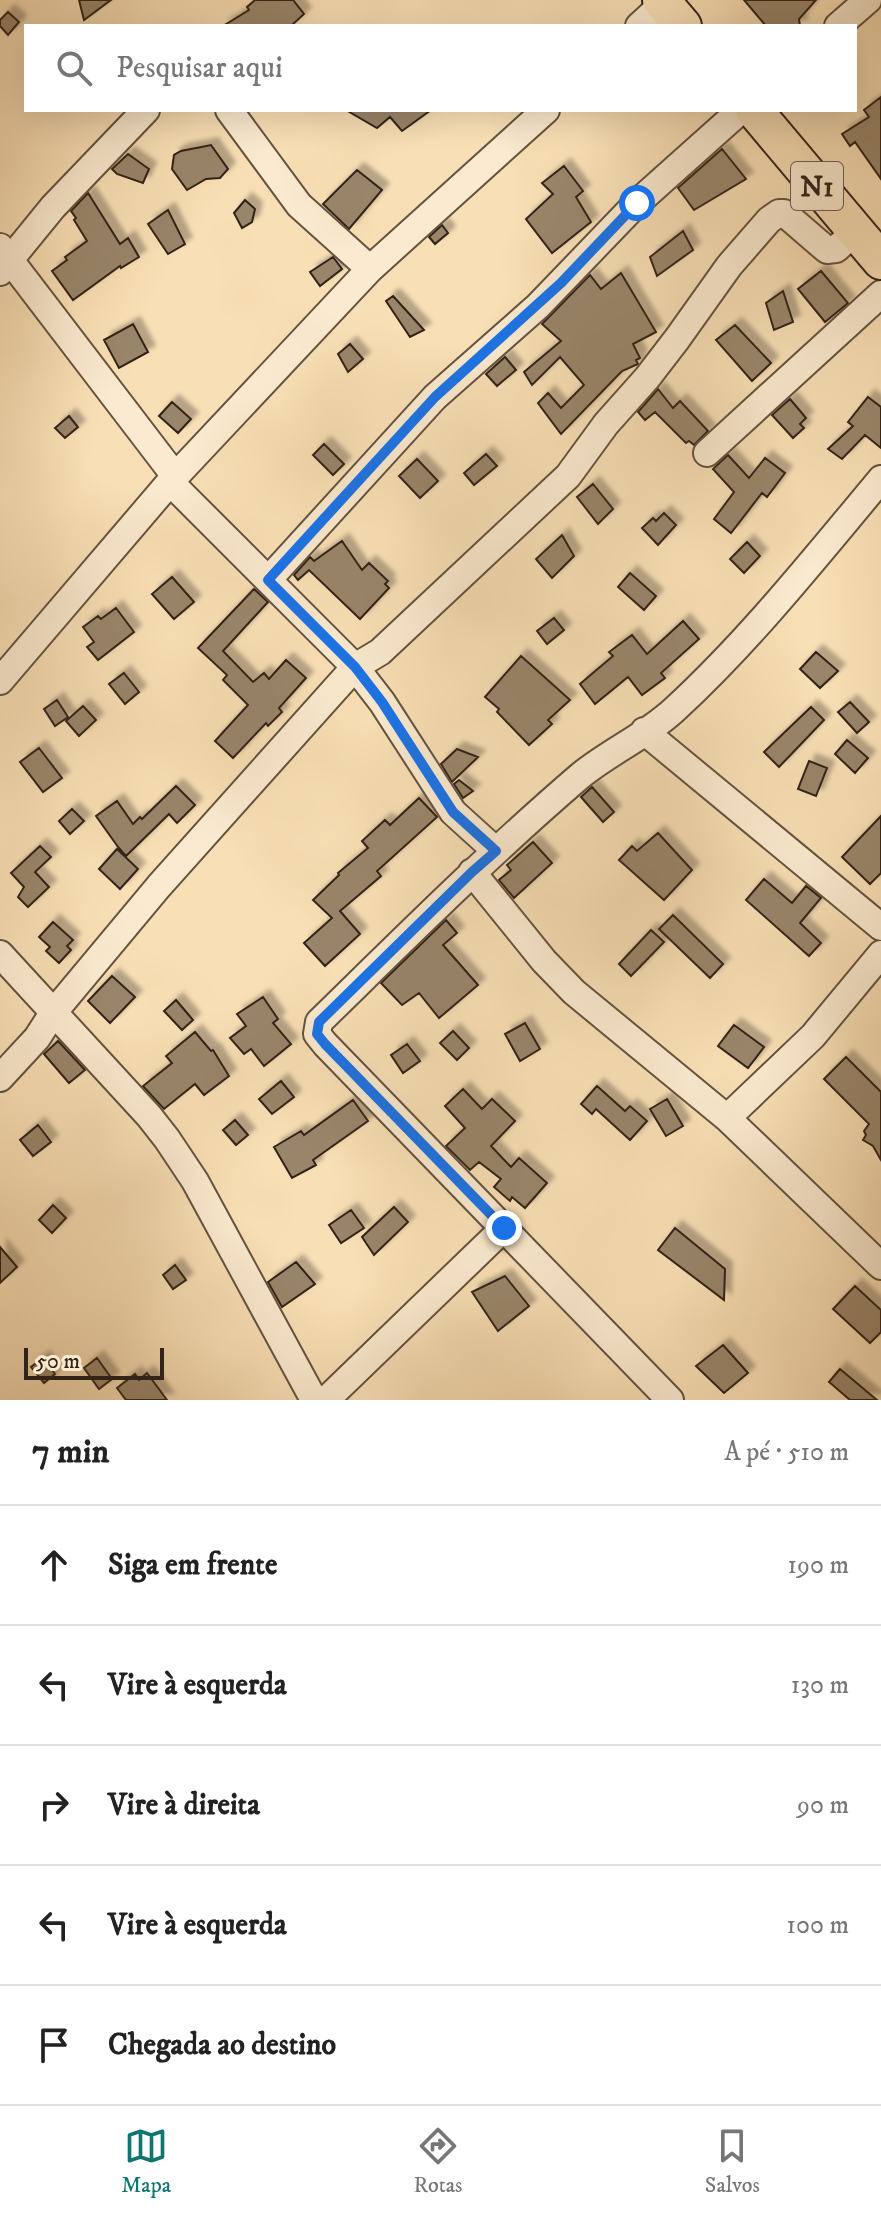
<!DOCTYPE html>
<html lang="pt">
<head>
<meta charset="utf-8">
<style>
	:root { --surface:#fff; --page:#f6f6f6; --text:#222; --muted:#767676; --line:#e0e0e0; --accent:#0f766e }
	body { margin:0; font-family:"IM FELL DW Pica",serif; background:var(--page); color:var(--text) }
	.scale { position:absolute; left:24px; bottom:20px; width:140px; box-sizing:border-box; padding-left:8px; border:4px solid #322419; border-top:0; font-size:22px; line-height:28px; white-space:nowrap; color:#322419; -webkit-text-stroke:6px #fbeacf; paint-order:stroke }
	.stop { position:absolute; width:24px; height:24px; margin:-18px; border:6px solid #1a73e8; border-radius:50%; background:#fff }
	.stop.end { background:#1a73e8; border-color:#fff; box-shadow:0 2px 8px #0008 }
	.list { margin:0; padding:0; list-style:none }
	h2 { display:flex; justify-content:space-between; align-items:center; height:104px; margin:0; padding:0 32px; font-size:34px }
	h2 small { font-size:26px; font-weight:400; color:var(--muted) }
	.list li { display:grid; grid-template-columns:52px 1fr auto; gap:24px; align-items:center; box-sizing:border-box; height:120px; padding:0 32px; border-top:2px solid var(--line) }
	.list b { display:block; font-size:30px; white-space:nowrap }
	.list em { font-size:26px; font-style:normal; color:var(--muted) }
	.icon { flex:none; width:44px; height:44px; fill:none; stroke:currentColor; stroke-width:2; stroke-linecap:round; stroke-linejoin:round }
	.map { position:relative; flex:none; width:881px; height:1400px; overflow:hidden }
	.search { position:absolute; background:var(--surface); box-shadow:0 8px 32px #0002; left:24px; right:24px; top:24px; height:88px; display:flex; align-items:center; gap:20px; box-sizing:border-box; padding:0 28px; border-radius:0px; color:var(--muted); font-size:30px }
	.sheet { height:704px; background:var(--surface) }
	nav { display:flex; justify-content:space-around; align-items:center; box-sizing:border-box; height:112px; border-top:2px solid var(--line); background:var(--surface); font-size:22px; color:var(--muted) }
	nav a { display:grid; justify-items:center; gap:4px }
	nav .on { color:var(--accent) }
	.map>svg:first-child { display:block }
	.building { fill:#99856a; stroke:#322419; stroke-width:2; filter:url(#shadow) }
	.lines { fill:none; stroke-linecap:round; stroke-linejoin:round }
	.minor-casing { stroke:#645340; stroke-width:30 }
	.highway-casing { stroke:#322419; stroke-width:40 }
	.minor { stroke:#fbeacf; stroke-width:26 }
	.highway { stroke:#f9dfb5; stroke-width:36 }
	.route { stroke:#1a73e8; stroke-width:10 }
	.labels { text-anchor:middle; stroke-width:6; stroke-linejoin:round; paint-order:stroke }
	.shield { fill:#fbeacf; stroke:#6e5f50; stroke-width:2 }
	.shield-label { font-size:28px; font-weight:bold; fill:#322419 }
</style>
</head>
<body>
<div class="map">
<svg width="881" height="1400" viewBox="0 0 881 1400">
	<defs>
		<filter id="shadow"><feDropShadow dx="7" dy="-7" stdDeviation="2" flood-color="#0004"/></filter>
	</defs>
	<rect width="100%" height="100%" fill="#f9dfb5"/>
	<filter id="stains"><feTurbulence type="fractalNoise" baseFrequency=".0025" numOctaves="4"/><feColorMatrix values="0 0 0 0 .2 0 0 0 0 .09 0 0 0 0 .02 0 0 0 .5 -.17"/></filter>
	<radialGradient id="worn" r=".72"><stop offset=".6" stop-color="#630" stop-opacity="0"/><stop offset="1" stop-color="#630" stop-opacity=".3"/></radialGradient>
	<path class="building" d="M 79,0 L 111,0 L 84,20 Z
		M 255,0 L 293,0 L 304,14 L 291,26 L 223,26 L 249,10 L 247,7 Z
		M 744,0 L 816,0 L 799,19 L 800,26 L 766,26 Z
		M 8,12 L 19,22 L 8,35 L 0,26 L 0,20 Z
		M 881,97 L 881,179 L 855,142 L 850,146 L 842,134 L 869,117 L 864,110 Z
		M 346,110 L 431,110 L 402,131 L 390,117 L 377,128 Z
		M 211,145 L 228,169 L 220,178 L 206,179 L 187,190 L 172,169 L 174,155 L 181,151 Z
		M 722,149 L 746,179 L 694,210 L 678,188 Z
		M 128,154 L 149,169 L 143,183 L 117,174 L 112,169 Z
		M 564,166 L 583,191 L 576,197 L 591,222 L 552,253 L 526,219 L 553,194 L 542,183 Z
		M 357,170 L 382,190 L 349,229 L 323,204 Z
		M 88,193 L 120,244 L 128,238 L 139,257 L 121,268 L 120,266 L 73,300 L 52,271 L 67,260 L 65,257 L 87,241 L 74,220 L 76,218 L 71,211 Z
		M 245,200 L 255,209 L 252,222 L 242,228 L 234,213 Z
		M 168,210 L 185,244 L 168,254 L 148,224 Z
		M 442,225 L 448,233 L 435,244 L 429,237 Z
		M 683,231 L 693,250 L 657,276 L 650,257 Z
		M 333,257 L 342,269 L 320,286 L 310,272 Z
		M 821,271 L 848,303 L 825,322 L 798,289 Z
		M 621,273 L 656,332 L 633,344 L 640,358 L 636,360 L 638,364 L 622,371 L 561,434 L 538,403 L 548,393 L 561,408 L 584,385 L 560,357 L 532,385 L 524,372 L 561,341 L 542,324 L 590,275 L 601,289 Z
		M 783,291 L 793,322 L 774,330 L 766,303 Z
		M 393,296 L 424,330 L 410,337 L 386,301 Z
		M 133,324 L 148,352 L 119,368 L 104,340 Z
		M 735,325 L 771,363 L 752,381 L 716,340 Z
		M 350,344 L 363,359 L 348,372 L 338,354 Z
		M 505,357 L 516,370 L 497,386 L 486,374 Z
		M 658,389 L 673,408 L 680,401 L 708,431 L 694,445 L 689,441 L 686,443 L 655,412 L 645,420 L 638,412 Z
		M 868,397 L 881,407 L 881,448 L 865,435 L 842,459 L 828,449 L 853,426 L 848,422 Z
		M 790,399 L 806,418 L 800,424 L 804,428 L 793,438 L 772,415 Z
		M 172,402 L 191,419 L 178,433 L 159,416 Z
		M 69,416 L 78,427 L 65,438 L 55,428 Z
		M 324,444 L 344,464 L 333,475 L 313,455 Z
		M 486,454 L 497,466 L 474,485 L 464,473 Z
		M 728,455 L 749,478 L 765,458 L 785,473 L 767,497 L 762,493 L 731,533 L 714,519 L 734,492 L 713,469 Z
		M 417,459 L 438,481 L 420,498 L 399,476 Z
		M 593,484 L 613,509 L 598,524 L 577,497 Z
		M 664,513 L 676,525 L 658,545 L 642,528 L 653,518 L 656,521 Z
		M 562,535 L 574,556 L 552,578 L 536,559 Z
		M 342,541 L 362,570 L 369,563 L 388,581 L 385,584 L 389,588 L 360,619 L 309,570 L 298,580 L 294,575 L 310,557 L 314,561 Z
		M 747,542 L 760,556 L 744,573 L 730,559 Z
		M 630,573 L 656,596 L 644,610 L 618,587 Z
		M 172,577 L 194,602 L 174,619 L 152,594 Z
		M 254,589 L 268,602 L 223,651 L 253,682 L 264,673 L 269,679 L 286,660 L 306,678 L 279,708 L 282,712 L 268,726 L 266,723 L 233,758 L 215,741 L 248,705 L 223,680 L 227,675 L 198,648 Z
		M 116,608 L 134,632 L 98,660 L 87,647 L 94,642 L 83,627 L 98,616 L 101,619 Z
		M 554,618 L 564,630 L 547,644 L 537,631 Z
		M 683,621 L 699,639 L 661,673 L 665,678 L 642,695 L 628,677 L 595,704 L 580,684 L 613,656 L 609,652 L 632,635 L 647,654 Z
		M 816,652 L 838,671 L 820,688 L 800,669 Z
		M 521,656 L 570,700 L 548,720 L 552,724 L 529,745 L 497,712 L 499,709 L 485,697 Z
		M 124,673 L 139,692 L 125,704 L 109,684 Z
		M 57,700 L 68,717 L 55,726 L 44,709 Z
		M 850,702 L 869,722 L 857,733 L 838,712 Z
		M 83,706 L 96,720 L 79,736 L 66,721 Z
		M 811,707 L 824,720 L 779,767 L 764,752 Z
		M 847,740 L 868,758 L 855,773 L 835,754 Z
		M 39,748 L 62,778 L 43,792 L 20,762 Z
		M 457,749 L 478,757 L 452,782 L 441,764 Z
		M 809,761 L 827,768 L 816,796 L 798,789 Z
		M 459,780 L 473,791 L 463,798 L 454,784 Z
		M 176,786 L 195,805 L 177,823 L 169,814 L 126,856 L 118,847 L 96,816 L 117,801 L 133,824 L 140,817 L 142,819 Z
		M 592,787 L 614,812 L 603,822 L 581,797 Z
		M 419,798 L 437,817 L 377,871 L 381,876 L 340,911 L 360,934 L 325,966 L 304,943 L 332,918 L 313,900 L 339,875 L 338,873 L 368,848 L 362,841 L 385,820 L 390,825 Z
		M 72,809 L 84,821 L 70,834 L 59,821 Z
		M 881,816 L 881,873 L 870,884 L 842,857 Z
		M 658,833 L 692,870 L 664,900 L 619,860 L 632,846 L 637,851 Z
		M 533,842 L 552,863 L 514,898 L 499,880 L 511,870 L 507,865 Z
		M 40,846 L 51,857 L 35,872 L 49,887 L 28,907 L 18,897 L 24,887 L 11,873 Z
		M 117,849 L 138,869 L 120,889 L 99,869 Z
		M 764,879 L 792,903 L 806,886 L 821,898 L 800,923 L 821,943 L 809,956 L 746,900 Z
		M 673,915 L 723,964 L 710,978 L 659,929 Z
		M 446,920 L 457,933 L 443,945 L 478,985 L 439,1018 L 419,993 L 402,1005 L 381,983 Z
		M 53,922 L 73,940 L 67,946 L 71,950 L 59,963 L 46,951 L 50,947 L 39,937 Z
		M 651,930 L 664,942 L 631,976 L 619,964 Z
		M 112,976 L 135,997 L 110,1023 L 88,1001 Z
		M 263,997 L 278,1019 L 273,1023 L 291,1044 L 264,1066 L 251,1049 L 244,1054 L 230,1038 L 246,1026 L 237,1014 Z
		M 176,1000 L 193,1020 L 182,1030 L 164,1011 Z
		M 525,1023 L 540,1049 L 520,1061 L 505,1034 Z
		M 734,1025 L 764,1047 L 748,1068 L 718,1046 Z
		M 453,1031 L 469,1048 L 457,1060 L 440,1043 Z
		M 195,1032 L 211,1051 L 213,1050 L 229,1076 L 204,1095 L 195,1084 L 164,1109 L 143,1086 L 172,1063 L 166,1056 Z
		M 58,1041 L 85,1070 L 69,1083 L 44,1054 Z
		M 407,1044 L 420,1061 L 403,1073 L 391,1055 Z
		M 846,1057 L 881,1092 L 881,1160 L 873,1146 L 863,1140 L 866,1135 L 864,1131 L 869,1124 L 824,1079 Z
		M 281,1081 L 294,1097 L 272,1114 L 259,1099 Z
		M 597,1086 L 625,1111 L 630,1106 L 647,1121 L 630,1140 L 596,1109 L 592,1114 L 581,1104 Z
		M 463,1089 L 482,1109 L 492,1099 L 515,1121 L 491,1146 L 511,1167 L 519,1158 L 547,1183 L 525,1208 L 512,1197 L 510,1201 L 494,1187 L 501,1179 L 479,1162 L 470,1170 L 446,1146 L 465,1128 L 445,1106 Z
		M 667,1099 L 683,1126 L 666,1136 L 650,1109 Z
		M 353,1100 L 368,1121 L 313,1160 L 316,1165 L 292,1178 L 274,1147 L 301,1131 L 304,1135 Z
		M 235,1120 L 248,1135 L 236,1145 L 223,1130 Z
		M 38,1125 L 51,1142 L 33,1156 L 20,1140 Z
		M 53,1205 L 66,1218 L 52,1233 L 39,1220 Z
		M 394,1207 L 408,1222 L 374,1255 L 362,1237 Z
		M 351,1210 L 364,1228 L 341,1243 L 329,1225 Z
		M 675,1228 L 725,1269 L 724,1300 L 658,1250 Z
		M 0,1247 L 17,1267 L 0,1283 Z
		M 296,1262 L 315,1284 L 282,1307 L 268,1282 Z
		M 175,1265 L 186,1280 L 173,1289 L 163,1275 Z
		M 505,1276 L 529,1306 L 498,1331 L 472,1292 Z
		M 855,1286 L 881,1310 L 881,1332 L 870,1343 L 833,1309 Z
		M 723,1345 L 748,1373 L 724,1393 L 696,1366 Z
		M 43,1358 L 55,1374 L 44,1383 L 31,1367 Z
		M 97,1358 L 112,1379 L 99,1389 L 84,1368 Z
		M 840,1369 L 877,1400 L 850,1400 L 829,1382 Z
		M 147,1373 L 167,1400 L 126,1400 L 117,1388 L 135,1374 L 139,1380 Z"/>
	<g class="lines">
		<defs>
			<path id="minor" d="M 639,26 L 664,3
				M 838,26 L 868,0
				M 229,110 L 299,205 L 370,269
				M 0,247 L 175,476
				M 0,272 L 53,207 L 146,110
				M 707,453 L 881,294
				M 170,482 L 355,667 L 382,702 L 453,812 L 496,851
				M 268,580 L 435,397 L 538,306 L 637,203 L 741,110
				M 0,681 L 170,482 L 370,269 L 546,110
				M 644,731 L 881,927
				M 472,872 L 544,961 L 574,992 L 727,1118 L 881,1266
				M 0,954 L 149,1116 L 167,1139 L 195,1181 L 314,1400
				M 0,1078 L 37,1038 L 53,1013 L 159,886 L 355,667 L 380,652 L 568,476 L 606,424 L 647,378 L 677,339 L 729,266 L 769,220 L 779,213 L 784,213 L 827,250 L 836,249 L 855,232
				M 727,1118 L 813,1036 L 881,954
				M 326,1400 L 504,1228
				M 670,1400 L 325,1044 L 317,1034 L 319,1022 C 405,938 489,854 580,776 C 609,752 646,736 674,710 C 750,640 815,558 881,479"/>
			<path id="highway" d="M 661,0 L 683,26
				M 754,110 L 881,261"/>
		</defs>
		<use href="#minor" class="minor-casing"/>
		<use href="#highway" class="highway-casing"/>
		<use href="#minor" class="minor"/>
		<use href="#highway" class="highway"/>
	</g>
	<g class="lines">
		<path class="route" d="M 504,1228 L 325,1044 L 317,1034 L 319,1022 L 472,872 L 496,851 L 453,812 L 382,702 L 355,667 L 268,580 L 435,397 L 561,283 L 637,203"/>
	</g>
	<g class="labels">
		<rect class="shield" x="791" y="162" width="52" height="48" rx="6"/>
		<g class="shield-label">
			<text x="817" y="196">N1</text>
		</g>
	</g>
	<rect width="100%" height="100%" filter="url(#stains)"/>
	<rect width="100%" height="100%" fill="url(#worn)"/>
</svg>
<div class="scale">50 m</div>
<div class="stop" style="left:637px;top:203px"></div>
<div class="stop end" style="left:504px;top:1228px"></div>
<div class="search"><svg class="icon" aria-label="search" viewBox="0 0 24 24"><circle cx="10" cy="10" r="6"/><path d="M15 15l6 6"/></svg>Pesquisar aqui</div>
</div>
<section class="sheet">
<h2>7 min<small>A pé · 510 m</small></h2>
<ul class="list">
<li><svg class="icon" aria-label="ahead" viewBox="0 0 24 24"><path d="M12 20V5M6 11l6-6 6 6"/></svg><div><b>Siga em frente</b></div><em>190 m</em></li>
<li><svg class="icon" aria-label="left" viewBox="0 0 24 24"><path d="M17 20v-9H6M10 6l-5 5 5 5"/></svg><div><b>Vire à esquerda</b></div><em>130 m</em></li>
<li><svg class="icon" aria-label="right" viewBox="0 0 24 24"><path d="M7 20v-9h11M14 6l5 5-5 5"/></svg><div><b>Vire à direita</b></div><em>90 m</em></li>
<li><svg class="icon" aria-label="left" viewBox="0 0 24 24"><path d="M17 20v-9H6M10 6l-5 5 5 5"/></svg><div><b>Vire à esquerda</b></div><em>100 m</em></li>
<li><svg class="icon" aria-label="arrive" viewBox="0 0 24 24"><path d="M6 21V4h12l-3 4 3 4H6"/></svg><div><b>Chegada ao destino</b></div></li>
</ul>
</section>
<nav>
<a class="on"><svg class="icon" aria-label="map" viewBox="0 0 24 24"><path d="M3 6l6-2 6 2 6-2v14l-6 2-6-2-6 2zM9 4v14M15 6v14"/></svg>Mapa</a>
<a><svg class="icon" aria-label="directions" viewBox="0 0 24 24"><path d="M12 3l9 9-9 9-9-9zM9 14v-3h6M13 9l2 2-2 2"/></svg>Rotas</a>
<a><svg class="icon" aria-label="saved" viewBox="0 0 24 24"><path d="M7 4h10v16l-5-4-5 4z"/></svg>Salvos</a>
</nav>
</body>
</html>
